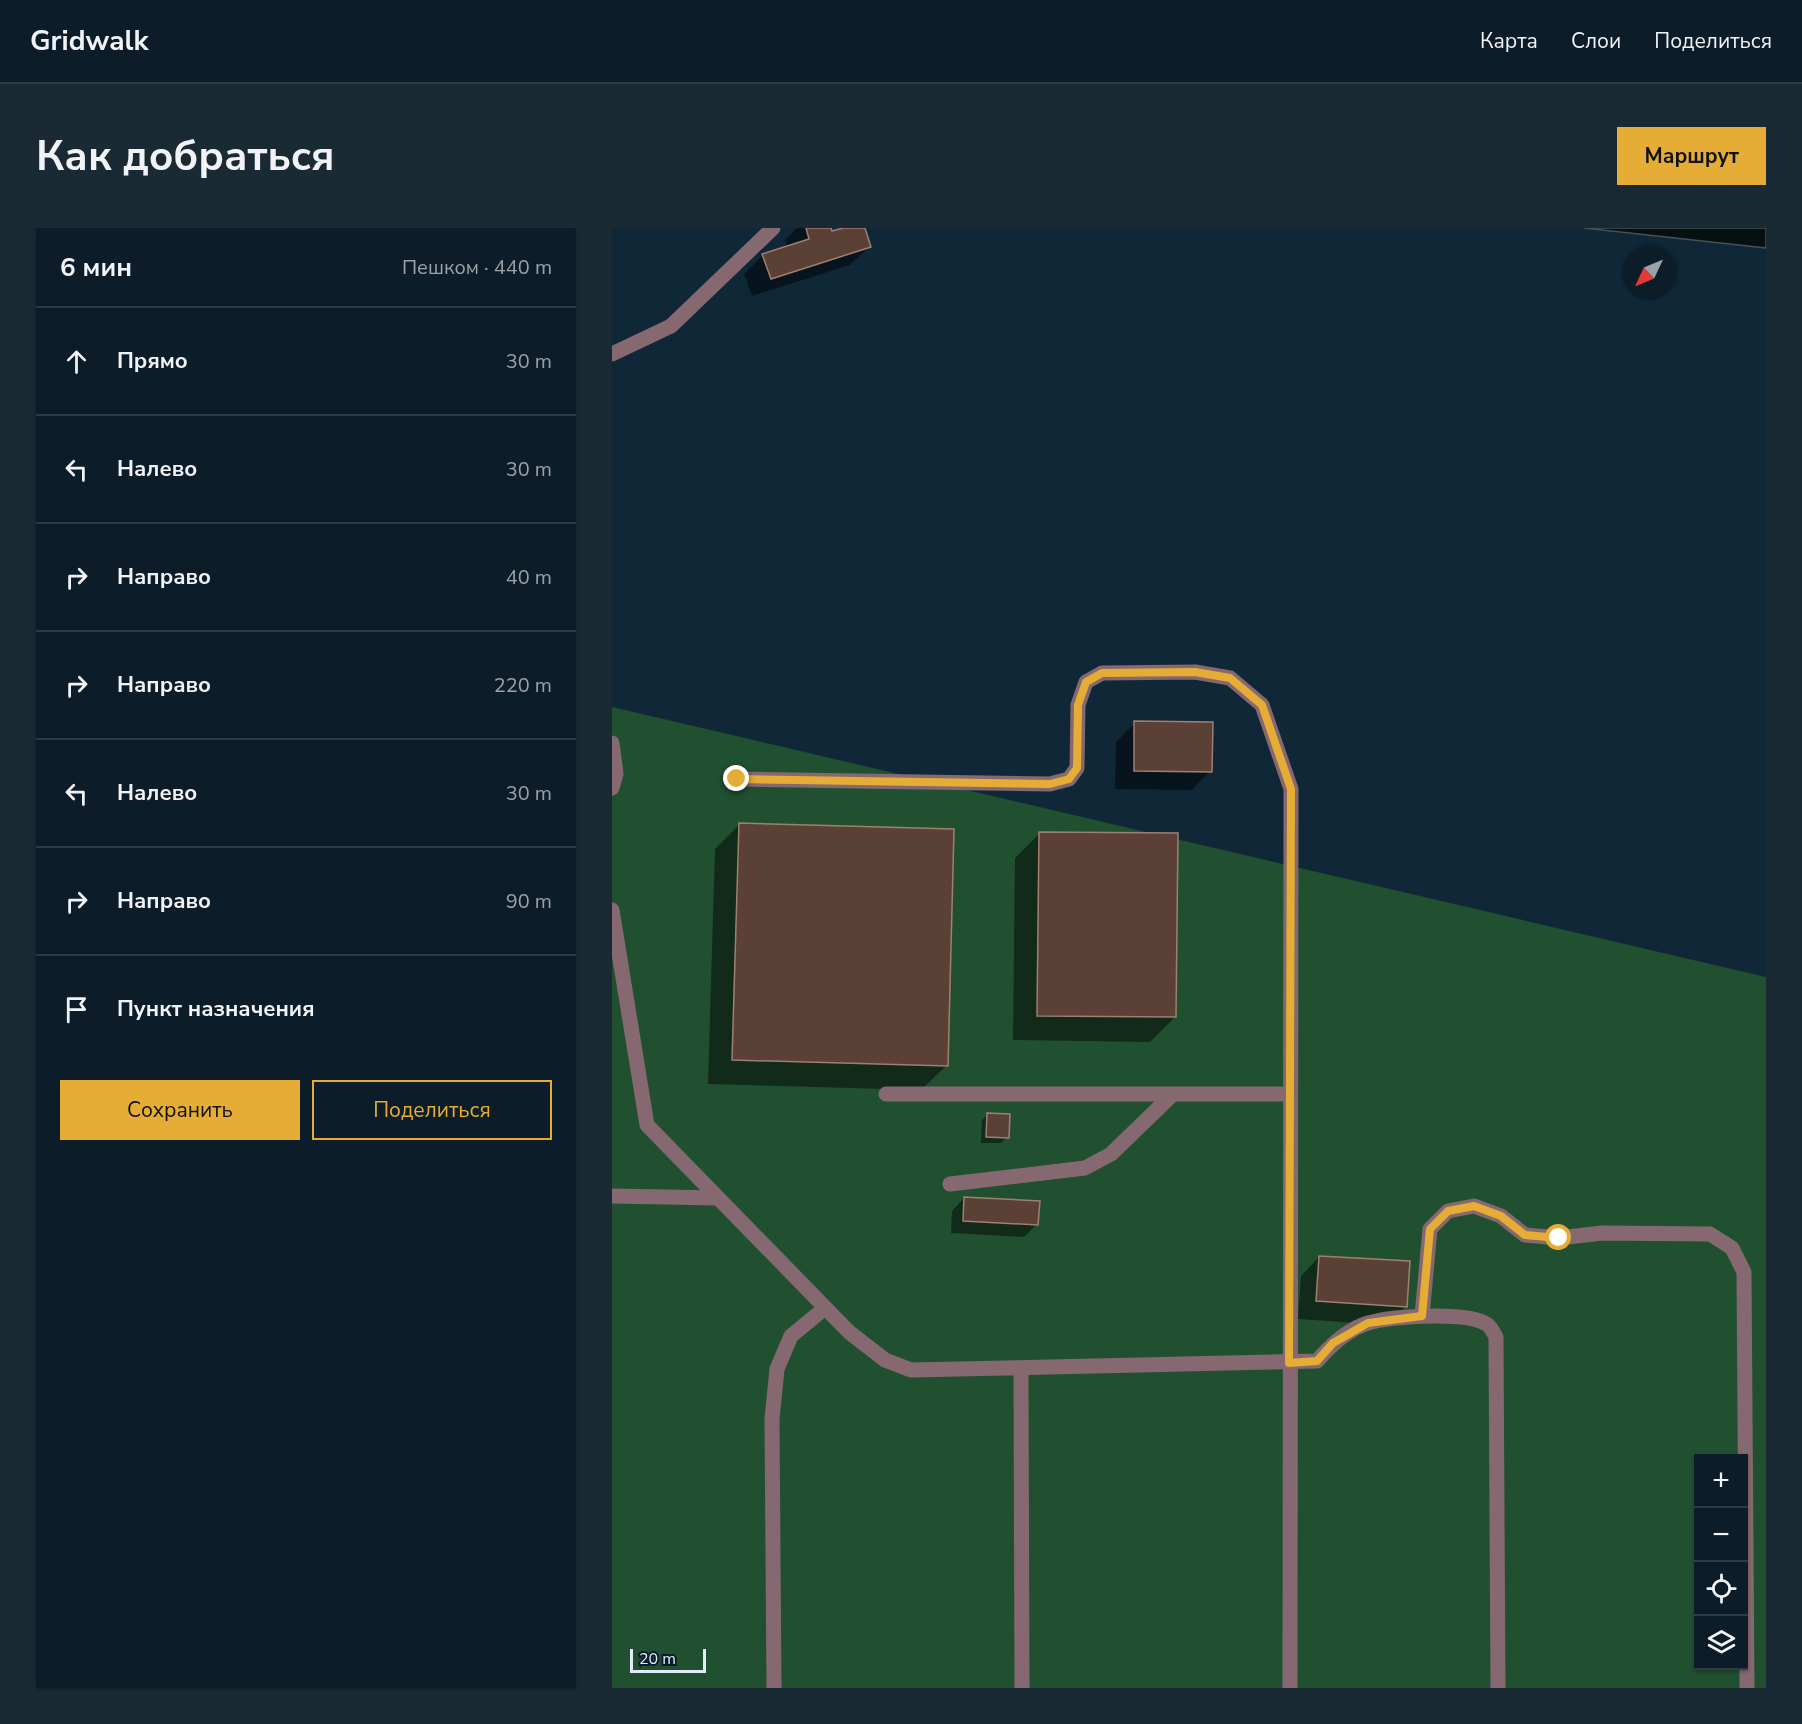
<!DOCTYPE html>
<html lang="ru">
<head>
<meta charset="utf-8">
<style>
	:root { --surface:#0c1d29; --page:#1a2a35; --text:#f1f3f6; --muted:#9aa2a8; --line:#2c3b46; --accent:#e6ad36 }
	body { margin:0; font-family:"Nunito Sans",sans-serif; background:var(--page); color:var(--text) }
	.controls { position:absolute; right:18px; bottom:18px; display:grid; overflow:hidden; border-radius:0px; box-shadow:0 2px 4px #0004 }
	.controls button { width:54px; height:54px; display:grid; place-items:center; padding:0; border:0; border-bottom:2px solid var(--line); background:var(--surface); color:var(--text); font:30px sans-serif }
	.compass { position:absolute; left:1010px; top:18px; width:54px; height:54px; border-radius:50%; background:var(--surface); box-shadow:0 2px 4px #0004; rotate:226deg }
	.scale { position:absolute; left:18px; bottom:15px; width:76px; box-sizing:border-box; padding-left:6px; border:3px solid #dfecf7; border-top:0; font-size:16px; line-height:21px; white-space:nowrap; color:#dfecf7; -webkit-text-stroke:4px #071d2c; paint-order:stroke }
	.stop { position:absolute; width:18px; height:18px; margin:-14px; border:4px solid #e6ad36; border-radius:50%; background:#fff }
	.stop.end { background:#e6ad36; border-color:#fff; box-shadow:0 2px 6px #0008 }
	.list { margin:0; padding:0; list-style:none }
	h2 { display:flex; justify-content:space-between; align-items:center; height:78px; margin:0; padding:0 24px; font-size:26px }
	h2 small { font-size:20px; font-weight:400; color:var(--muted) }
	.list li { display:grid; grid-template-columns:39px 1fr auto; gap:18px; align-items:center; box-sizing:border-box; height:108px; padding:0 24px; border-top:2px solid var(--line) }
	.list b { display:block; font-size:22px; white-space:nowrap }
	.list em { font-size:20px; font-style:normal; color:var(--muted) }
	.actions { display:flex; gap:12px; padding:18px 24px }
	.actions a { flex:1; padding:14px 0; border:2px solid var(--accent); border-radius:0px; text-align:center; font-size:21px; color:var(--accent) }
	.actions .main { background:var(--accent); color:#111 }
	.icon { flex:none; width:33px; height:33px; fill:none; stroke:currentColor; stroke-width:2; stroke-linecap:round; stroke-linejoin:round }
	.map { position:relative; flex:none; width:1154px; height:1460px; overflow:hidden; border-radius:0px }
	header { display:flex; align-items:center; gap:36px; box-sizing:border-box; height:84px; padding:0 30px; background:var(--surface); border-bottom:2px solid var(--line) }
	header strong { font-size:28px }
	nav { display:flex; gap:33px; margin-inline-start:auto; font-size:21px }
	.intro { display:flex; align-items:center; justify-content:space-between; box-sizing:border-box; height:144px; padding:0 36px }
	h1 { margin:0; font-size:42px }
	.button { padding:15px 27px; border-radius:0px; background:var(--accent); color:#111; font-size:21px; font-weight:700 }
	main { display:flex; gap:36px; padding:0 36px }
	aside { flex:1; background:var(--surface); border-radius:0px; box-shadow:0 2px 4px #0004 }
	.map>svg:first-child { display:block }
	.green { fill:#215031; fill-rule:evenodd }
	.water { fill:#051011; stroke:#465256; stroke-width:1.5 }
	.shadow { fill:#0007 }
	.building { fill:#5a4035; stroke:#9e8073; stroke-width:1.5 }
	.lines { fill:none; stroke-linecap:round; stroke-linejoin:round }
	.minor { stroke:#866970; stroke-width:15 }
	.route { stroke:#e6ad36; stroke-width:8 }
</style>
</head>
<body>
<header>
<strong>Gridwalk</strong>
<nav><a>Карта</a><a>Слои</a><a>Поделиться</a></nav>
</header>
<div class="intro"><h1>Как добраться</h1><a class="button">Маршрут</a></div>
<main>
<aside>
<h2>6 мин<small>Пешком · 440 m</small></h2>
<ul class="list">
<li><svg class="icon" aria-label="ahead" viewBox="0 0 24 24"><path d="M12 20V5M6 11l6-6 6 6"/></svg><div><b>Прямо</b></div><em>30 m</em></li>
<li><svg class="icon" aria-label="left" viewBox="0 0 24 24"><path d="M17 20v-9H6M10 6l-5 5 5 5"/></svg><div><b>Налево</b></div><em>30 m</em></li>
<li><svg class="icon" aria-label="right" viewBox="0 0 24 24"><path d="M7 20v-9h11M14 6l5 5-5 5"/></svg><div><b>Направо</b></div><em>40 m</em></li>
<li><svg class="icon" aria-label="right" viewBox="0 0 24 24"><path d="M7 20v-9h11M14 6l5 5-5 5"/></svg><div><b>Направо</b></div><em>220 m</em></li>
<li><svg class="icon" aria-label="left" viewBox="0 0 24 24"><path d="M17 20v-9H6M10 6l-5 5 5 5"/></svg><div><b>Налево</b></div><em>30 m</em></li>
<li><svg class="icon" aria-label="right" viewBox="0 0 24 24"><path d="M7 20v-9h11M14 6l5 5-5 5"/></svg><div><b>Направо</b></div><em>90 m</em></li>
<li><svg class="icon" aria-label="arrive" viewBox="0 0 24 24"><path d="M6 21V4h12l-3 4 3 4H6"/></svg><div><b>Пункт назначения</b></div></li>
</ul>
<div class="actions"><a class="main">Сохранить</a><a>Поделиться</a></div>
</aside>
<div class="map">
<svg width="1154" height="1460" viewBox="0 0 1154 1460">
	<rect width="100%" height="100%" fill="#102737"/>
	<path class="green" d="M 0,479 L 1154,749 L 1154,1460 L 0,1460 ZM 1086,1230 L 1132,1230 L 1132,1438 L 1086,1438 Z"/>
	<path class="water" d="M 972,0 L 1154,0 L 1154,20 Z"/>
	<path class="shadow" d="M 185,0 L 217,0 L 219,5 L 236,0 L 251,0 L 257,19 L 238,37 L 140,68 L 132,46 L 151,27 L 175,19 L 173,12 Z
		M 523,495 L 598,543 L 580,562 L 503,561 L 504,514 Z
		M 128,596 L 334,838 L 309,862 L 96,856 L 103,621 Z
		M 428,605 L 563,789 L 538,814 L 401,812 L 403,630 Z
		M 375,887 L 395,909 L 389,915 L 369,915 L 370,892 Z
		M 352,970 L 425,996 L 412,1009 L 339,1005 L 340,983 Z
		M 707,1029 L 794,1078 L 775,1097 L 686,1091 L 689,1048 Z"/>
	<path class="building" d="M 194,0 L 219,0 L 220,3 L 231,0 L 253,0 L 259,19 L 159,51 L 150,26 L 197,11 Z
		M 522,493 L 601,494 L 600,544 L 522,543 Z
		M 127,595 L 342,601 L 336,838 L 120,832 Z
		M 427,604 L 566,605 L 564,789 L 425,788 Z
		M 375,885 L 398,886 L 397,910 L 374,909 Z
		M 352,969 L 428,973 L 426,997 L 351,993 Z
		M 707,1028 L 798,1033 L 795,1079 L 704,1073 Z"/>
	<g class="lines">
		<path class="minor" d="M 0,126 L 59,98 L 161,0
			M 0,515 L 4,546 L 0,560
			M 125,551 L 438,556 L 457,551 L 465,540 L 466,477 L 474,454 L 490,445 L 583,444 L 618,450 L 650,477 L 679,561 L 678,1460
			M 0,682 L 35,897 L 237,1104 L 273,1132 L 299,1142 L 705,1133 C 718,1118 736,1101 756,1095 C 779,1088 857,1083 876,1097 C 879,1100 882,1105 884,1109 L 886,1460
			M 274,866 L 678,866
			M 338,956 L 473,940 L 499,926 L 561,866
			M 0,968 L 106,970
			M 810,1088 L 818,1001 L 836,983 L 862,978 L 889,988 L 913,1007 L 947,1010 L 990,1005 L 1098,1006 L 1120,1020 L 1132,1044 L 1135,1460
			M 409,1140 L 410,1460
			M 162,1460 L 160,1191 L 165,1141 L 179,1108 L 213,1080"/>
	</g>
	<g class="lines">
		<path class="route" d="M 125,551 L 438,556 L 457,551 L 465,540 L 466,477 L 474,454 L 490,445 L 583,444 L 618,450 L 650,477 L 679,561 L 677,1135 L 705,1133 L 721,1115 L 756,1095 L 810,1088 L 818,1001 L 836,983 L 862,978 L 889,988 L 913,1007 L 947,1010"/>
	</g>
</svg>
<div class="controls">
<button>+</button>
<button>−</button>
<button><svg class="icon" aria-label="locate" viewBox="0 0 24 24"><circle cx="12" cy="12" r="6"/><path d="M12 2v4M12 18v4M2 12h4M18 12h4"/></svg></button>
<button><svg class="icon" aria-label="layers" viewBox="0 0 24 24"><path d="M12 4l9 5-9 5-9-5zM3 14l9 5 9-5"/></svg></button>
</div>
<svg class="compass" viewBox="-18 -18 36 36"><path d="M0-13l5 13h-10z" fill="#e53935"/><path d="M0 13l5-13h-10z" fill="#9aa2a8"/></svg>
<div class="scale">20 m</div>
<div class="stop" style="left:947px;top:1010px"></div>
<div class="stop end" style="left:125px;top:551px"></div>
</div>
</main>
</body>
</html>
